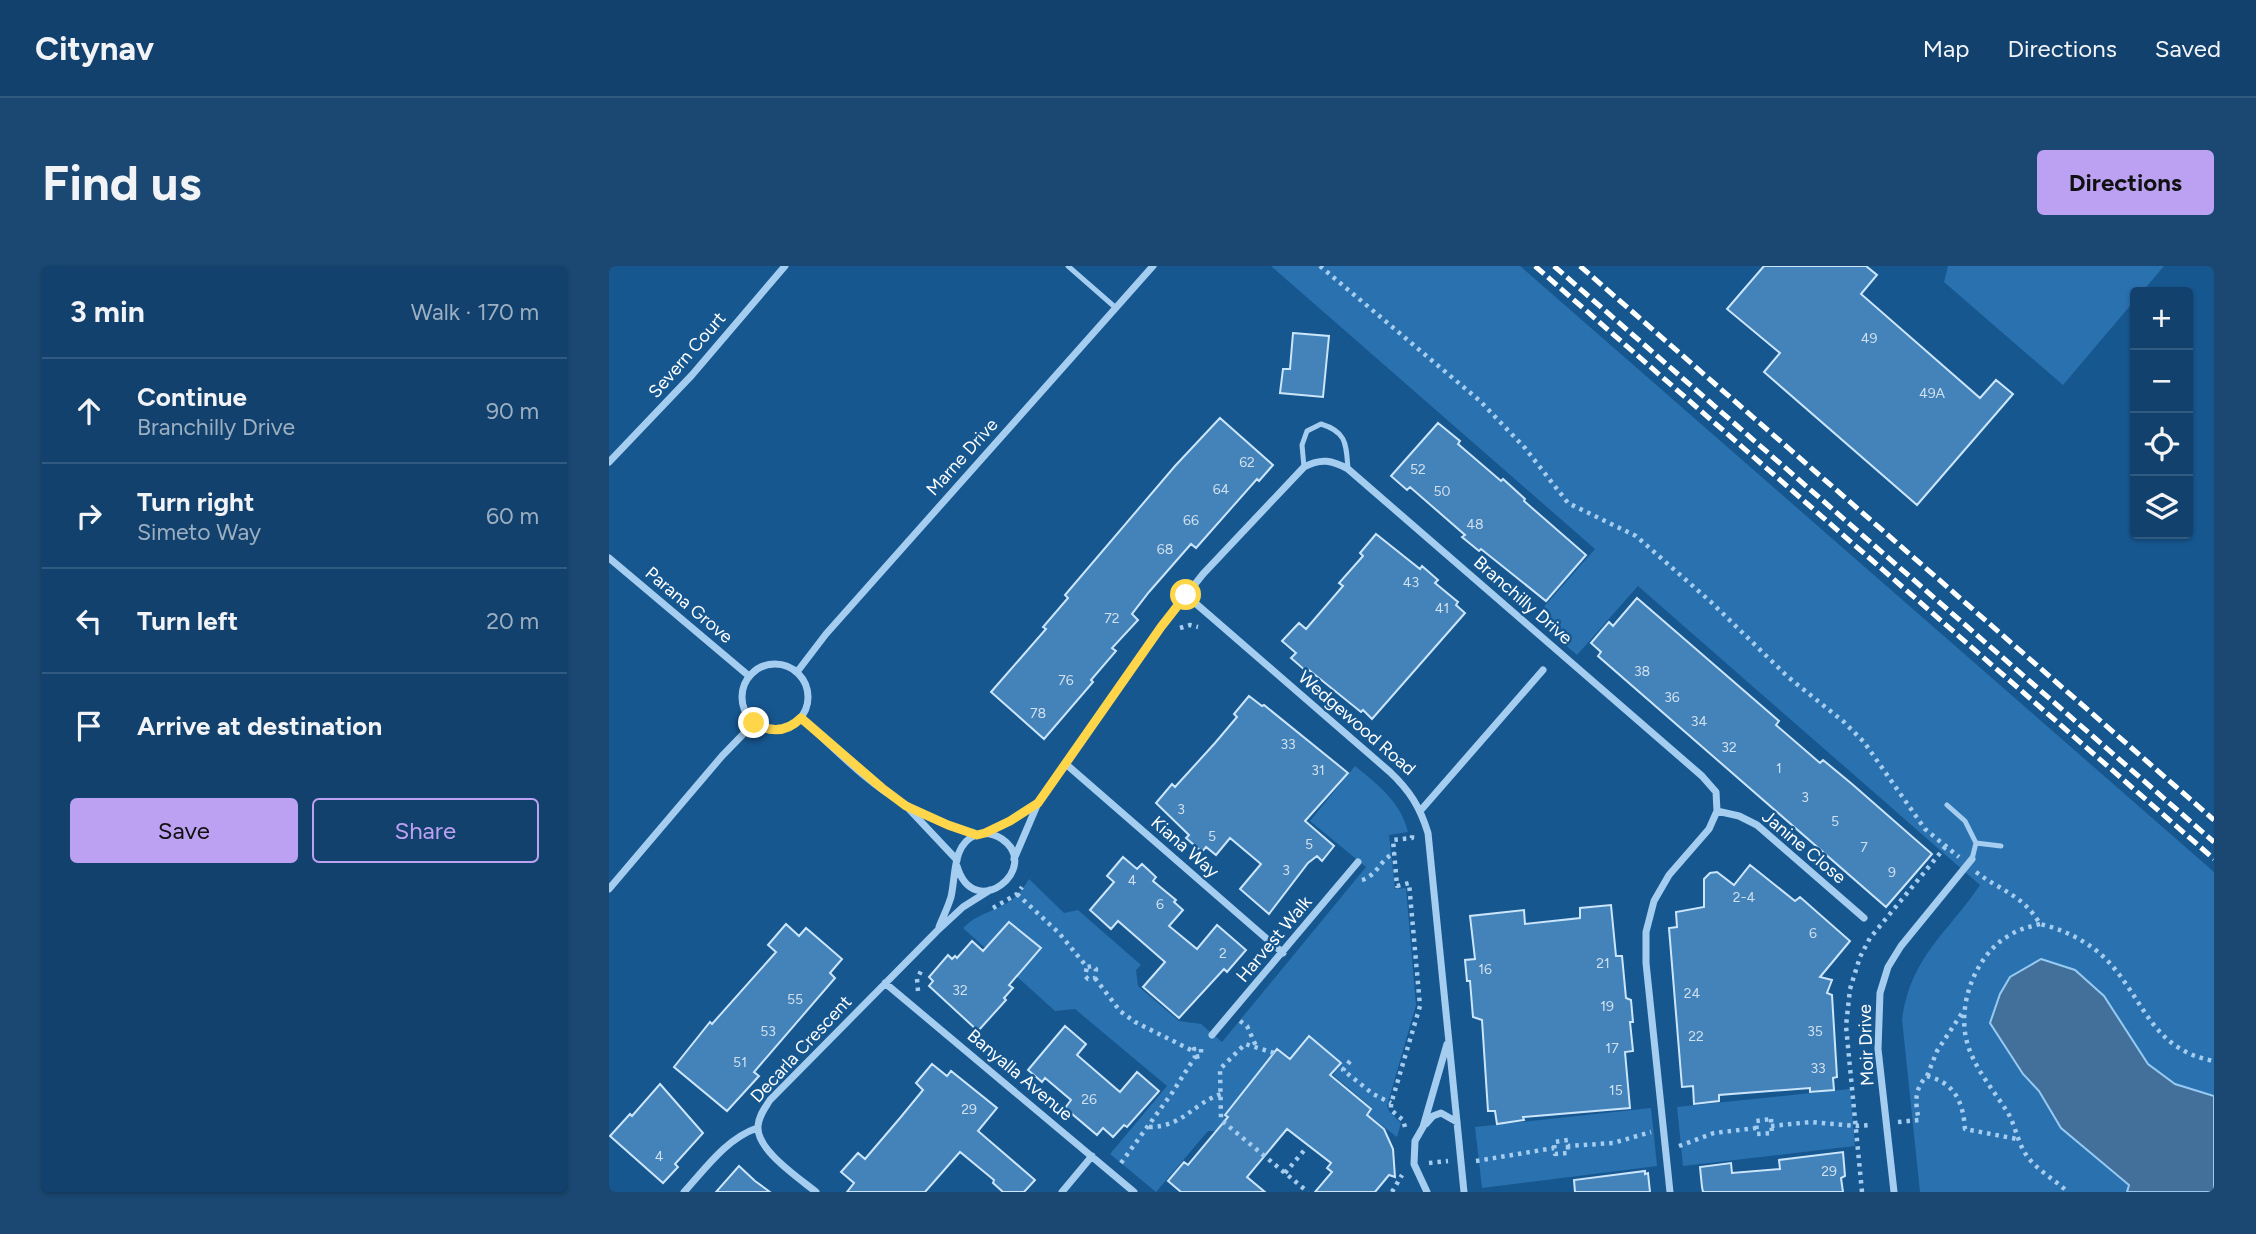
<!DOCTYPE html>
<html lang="en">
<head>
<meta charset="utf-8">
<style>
	:root { --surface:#11416c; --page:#1a4872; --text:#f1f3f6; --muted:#9cafc2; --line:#305a7f; --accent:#bca0f2 }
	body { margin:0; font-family:Figtree,sans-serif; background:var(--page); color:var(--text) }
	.controls { position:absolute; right:21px; top:21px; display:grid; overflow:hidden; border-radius:7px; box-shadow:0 2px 5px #0004 }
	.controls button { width:63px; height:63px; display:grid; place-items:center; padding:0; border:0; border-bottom:2px solid var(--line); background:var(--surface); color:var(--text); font:35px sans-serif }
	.stop { position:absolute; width:21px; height:21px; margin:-16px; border:5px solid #ffd54a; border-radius:50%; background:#fff }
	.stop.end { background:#ffd54a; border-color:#fff; box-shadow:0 2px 7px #0008 }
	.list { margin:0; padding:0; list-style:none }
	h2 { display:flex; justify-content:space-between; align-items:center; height:91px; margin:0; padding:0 28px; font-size:30px }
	h2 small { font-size:23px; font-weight:400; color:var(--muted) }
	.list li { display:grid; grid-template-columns:46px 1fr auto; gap:21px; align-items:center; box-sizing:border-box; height:105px; padding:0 28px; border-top:2px solid var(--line) }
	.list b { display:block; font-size:26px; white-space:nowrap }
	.list p { margin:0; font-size:23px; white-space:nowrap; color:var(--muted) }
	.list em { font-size:23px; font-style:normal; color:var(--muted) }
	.actions { display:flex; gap:14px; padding:21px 28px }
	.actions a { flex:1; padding:16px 0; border:2px solid var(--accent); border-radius:7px; text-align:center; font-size:24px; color:var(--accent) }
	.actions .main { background:var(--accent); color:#111 }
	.icon { flex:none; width:38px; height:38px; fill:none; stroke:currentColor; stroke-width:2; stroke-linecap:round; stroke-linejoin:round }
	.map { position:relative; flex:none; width:1605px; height:926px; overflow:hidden; border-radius:7px }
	header { display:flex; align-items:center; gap:42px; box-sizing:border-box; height:98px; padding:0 35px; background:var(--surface); border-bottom:2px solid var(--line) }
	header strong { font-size:33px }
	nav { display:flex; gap:38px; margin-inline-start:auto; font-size:24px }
	.intro { display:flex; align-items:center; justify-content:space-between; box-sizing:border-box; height:168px; padding:0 42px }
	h1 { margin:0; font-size:49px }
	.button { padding:18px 32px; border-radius:7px; background:var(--accent); color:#111; font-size:24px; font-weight:700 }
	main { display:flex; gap:42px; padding:0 42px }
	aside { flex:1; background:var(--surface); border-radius:7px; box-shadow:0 2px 5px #0004 }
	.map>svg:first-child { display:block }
	.green { fill:#2a71af }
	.water { fill:#43709a; stroke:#97caf2; stroke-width:2 }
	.building { fill:#4483ba; stroke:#cbe5fb; stroke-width:2 }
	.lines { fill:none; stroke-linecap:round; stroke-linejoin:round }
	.path { stroke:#a5cdf0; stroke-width:4.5; stroke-dasharray:3.5 5; stroke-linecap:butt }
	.service { stroke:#a5cdf0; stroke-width:5 }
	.minor { stroke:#a5cdf0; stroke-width:7 }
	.rail { stroke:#fff; stroke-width:5; stroke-dasharray:12 5; stroke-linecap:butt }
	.route { stroke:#ffd54a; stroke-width:9 }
	.labels { text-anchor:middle; stroke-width:5; stroke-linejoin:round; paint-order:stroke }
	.number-label { font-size:14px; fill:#d0e0ee }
	.street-label { font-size:18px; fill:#fff; stroke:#175790 }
</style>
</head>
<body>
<header>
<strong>Citynav</strong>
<nav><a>Map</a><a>Directions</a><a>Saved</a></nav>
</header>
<div class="intro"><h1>Find us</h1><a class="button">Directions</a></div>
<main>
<aside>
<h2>3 min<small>Walk · 170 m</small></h2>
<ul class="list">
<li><svg class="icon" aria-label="ahead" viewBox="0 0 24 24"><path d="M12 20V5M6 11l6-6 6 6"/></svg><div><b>Continue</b><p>Branchilly Drive</p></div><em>90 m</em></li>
<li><svg class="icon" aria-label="right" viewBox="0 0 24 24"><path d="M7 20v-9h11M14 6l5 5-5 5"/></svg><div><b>Turn right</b><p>Simeto Way</p></div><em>60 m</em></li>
<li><svg class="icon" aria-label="left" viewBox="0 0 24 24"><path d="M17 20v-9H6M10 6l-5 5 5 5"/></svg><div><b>Turn left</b></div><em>20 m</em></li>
<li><svg class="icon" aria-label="arrive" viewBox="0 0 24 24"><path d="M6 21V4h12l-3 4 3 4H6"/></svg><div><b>Arrive at destination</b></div></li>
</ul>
<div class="actions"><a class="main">Save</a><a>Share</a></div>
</aside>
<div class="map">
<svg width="1605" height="926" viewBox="0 0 1605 926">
	<rect width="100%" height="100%" fill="#175790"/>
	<path class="green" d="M 662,0 L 911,0 L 1605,606 L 1605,926 L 1311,926 L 1293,753 C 1302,690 1338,668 1371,619 L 1029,320 L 968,389 L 925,352 L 986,283 Z
		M 1339,0 L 1555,0 L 1533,26 L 1526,26 L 1526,34 L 1454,119 L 1335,16 Z
		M 746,500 C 769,519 792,536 799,566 L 780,569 L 786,623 L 797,622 L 807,739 L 778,840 L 780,845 L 792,857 L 788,871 L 759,849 L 763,842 L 724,809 L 733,797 L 699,769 L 681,791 L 669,782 L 615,849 L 620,854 L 612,865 L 599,865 L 547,926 L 501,888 L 558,820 L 466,743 L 446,745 L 354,662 C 378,639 399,649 420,613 L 455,647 L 469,644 L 532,699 L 527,704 L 529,720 L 570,755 L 592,758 L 613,776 L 757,601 L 701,555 Z
		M 1241,823 L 1246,880 L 1074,900 L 1068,841 Z
		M 1042,842 L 1048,900 L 873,922 L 866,861 Z"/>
	<path class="water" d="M 1432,693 L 1466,704 L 1495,730 L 1539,798 L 1566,818 L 1605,830 L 1605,926 L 1518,926 L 1520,919 L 1452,862 L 1430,825 L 1414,808 L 1381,757 L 1391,728 L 1401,711 Z"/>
	<path class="building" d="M 1155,0 L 1257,0 L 1268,9 L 1252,28 L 1371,132 L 1387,114 L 1404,128 L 1308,239 L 1155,106 L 1171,87 L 1118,43 Z
		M 684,67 L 720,70 L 714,131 L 671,127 L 674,103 L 681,103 Z
		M 611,152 L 664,199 L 650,215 L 648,213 L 587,282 L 582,278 L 540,326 L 523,348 L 529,354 L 503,382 L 507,385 L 482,414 L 484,416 L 435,473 L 382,426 L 437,363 L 434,361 L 459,332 L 456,329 L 566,200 Z
		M 829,157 L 851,175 L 849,178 L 892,215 L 894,213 L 916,233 L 915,235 L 977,289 L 937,335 L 872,283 L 870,285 L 853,271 L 856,269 L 801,221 L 798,224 L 782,210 Z
		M 767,268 L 811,303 L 813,300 L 829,314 L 826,317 L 849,336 L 847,339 L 856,347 L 763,453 L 754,444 L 752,446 L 700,404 L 698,406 L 682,392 L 687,387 L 673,375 L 690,357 L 697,363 L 734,320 L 730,317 L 754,290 L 751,287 Z
		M 1028,332 L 1170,455 L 1167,459 L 1211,497 L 1214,494 L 1243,518 L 1323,588 L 1277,641 L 989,390 L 992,386 L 982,377 L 1000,356 L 1004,360 Z
		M 640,430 L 653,440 L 655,439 L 739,507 L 696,555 L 725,580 L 713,595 L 708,590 L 699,597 L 660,648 L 631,623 L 652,598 L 621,572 L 607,589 L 597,581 L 593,586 L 577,572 L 580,569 L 547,537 L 563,518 L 566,521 L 606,477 L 628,451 L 625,448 Z
		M 514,591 L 528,603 L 533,598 L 547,611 L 544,615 L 567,634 L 565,636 L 574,644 L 560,660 L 588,683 L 608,659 L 637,684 L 618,706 L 615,703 L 570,752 L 534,721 L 556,696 L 509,655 L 502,663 L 481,644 L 505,616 L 498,610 Z
		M 1141,599 L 1186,635 L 1191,631 L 1241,675 L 1211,711 L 1223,714 L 1218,727 L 1223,729 L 1228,811 L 1224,812 L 1225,824 L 1201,826 L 1201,822 L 1110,829 L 1110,835 L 1085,838 L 1084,820 L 1073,821 L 1060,662 L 1068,661 L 1067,646 L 1095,641 L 1095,613 L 1101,607 L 1108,606 L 1125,619 Z
		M 1002,639 L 1007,690 L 1013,690 L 1017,732 L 1022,734 L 1024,756 L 1021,756 L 1024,785 L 1016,786 L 1021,842 L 914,851 L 915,854 L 888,858 L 886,845 L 879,845 L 873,754 L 864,751 L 861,715 L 858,715 L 856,694 L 866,693 L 861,650 L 915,644 L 916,658 L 971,652 L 971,642 Z
		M 400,656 L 432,682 L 400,719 L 404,722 L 395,732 L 397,734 L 369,765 L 320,720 L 324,715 L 320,711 L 339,689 L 343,693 L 346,690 L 348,692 L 363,675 L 374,685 Z
		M 177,658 L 190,670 L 197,662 L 233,693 L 221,707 L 226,712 L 145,806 L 150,810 L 118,845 L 65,801 L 101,756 L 103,758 L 167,686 L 159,679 Z
		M 456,760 L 477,778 L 468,789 L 511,826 L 528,806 L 550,825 L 518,861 L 515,859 L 504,871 L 494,862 L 488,869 L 456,842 L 462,834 L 436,812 L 433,816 L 419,804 Z
		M 700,770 L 732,797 L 721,809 L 762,843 L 758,849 L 775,863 L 784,883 L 786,911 L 780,909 L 766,926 L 706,926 L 723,906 L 718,902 L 722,897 L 678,863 L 638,911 L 656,926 L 572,926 L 559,915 L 575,896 L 579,899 L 619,851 L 616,849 L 668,783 L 681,793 Z
		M 323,798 L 338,810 L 342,805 L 388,842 L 369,865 L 426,914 L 415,926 L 394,926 L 384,917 L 385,914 L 351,886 L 316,926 L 238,926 L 245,917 L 232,906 L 249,887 L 256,893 L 291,852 L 314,824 L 307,817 Z
		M 51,818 L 94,867 L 66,898 L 69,901 L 54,917 L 1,870 L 21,848 L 23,850 Z
		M 1234,886 L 1236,910 L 1232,912 L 1234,926 L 1094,926 L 1093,921 L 1091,901 L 1122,897 L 1123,907 L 1171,903 L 1170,894 Z
		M 130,900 L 146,915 L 161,926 L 107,926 Z
		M 1036,905 L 1036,908 L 1039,907 L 1041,926 L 966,926 L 965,914 Z"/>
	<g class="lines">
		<path class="path" d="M 711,0 L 871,135 L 916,182 L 959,237 L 1027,270 L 1102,336 L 1179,411 L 1235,456 L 1255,476 L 1316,563 L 1350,591
			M 571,362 L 581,359 L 589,361
			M 1367,606 C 1392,625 1414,629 1431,658 C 1460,665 1486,679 1505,702 C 1538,742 1546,784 1605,795
			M 753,614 C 769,609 771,593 786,587
			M 408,628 L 450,667 L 478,701 L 483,700 L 487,703 L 486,712 L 479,713 L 476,710 L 478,701
			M 384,642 L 408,628 L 413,621
			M 1431,658 C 1420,661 1410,663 1401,669 C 1368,687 1349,735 1357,772 C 1363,800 1384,823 1399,847 C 1408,863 1409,881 1422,895 C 1433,907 1447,915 1459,926
			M 486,712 L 511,745 L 526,756 L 584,785
			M 309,725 L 308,713 L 313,703
			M 631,755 L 638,760 L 647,780
			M 665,787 L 636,778 L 611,803 L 612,854 L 699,926
			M 741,795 L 734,804 L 764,828 L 782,837
			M 1318,810 L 1328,785 L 1355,744
			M 1162,853 L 1163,867 L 1148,868 L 1147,855 Z
			M 1289,856 L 1310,854 C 1306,837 1305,823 1318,810 C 1346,817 1354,836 1356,863 L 1408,873
			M 1162,860 L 1202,856 L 1247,860 L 1263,859
			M 540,861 C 574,861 583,838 612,828
			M 796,861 L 794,854 L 782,844 L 782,838 L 811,740 L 800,617 L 788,620 L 784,574 L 803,572 L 803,569
			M 959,880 L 959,887 L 946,888 L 945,876 L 959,874 L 959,880 L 1004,877 L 1042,866
			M 1070,880 L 1105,867 L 1147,862
			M 867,895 L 945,882
			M 512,897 L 563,827 L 586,791 L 585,783 L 592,783 L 592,790 L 586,791
			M 820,897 L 839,895
			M 676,907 L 698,881
			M 783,926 L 793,909
			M 1253,926 L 1237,760 L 1241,723 L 1251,691 L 1261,672 L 1337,580"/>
		<path class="service" d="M 459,0 L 507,42
			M 695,201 L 693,179 L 698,165 L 712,158 C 738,166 737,178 739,203
			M 1338,539 L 1356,555 L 1367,577 L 1363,593
			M 1367,577 L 1392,580"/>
		<path class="minor" d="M 0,196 L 83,109 L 176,0
			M 0,292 L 140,410
			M 577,329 L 781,506 C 801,525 811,541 819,567 L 855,926
			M133 431a33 33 0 1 1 66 0a33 33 0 1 1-66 0Z
			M 188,406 L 217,368 L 544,0
			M 192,452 C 225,482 258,517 297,539 C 318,552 343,561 367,569
			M 458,499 L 674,687
			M 300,543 L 348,594
			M 812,544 L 934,404
			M 1108,545 L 1130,550 L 1148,559 L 1255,652
			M 377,567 L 401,555 L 427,538
			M 405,593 L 429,537 L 552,361 L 594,308 L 695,201 C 712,192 723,194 739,203 L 1093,510 L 1107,526 L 1108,545 L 1100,563 L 1060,609 L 1045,635 L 1037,666 L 1037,697 L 1061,926
			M 0,623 L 113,490 L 145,457
			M 330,661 C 334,651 339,641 342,631 C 347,610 343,578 367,569 C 376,566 385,568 393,573 C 434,601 365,658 348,600
			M 276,717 L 525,926
			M 603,769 L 749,596
			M 817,858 L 824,850 L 832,847 L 848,856
			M 75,926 C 97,902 117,873 148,862
			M 207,926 C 190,912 147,884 149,860 C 150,849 156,842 161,834 L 328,665 L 354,641 L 381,624
			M 453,926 L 483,890
			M 818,926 L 805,898 L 806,875 L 814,861 L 838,778
			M 1285,926 L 1269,783 L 1271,727 L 1279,701 L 1292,680 L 1363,593"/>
		<path class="rail" d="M 926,0 L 1605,593
			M 945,0 L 1605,576
			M 971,0 L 1605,554"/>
	</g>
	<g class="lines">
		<path class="route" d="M 145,457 C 162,467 178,466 192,452 L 273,522 L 297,540 L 339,559 L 368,569 L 376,567 L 401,555 L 429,537 L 552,361 L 577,329"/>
	</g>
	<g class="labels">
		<g class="number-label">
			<text x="1260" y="77">49</text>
			<text x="1323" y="132">49A</text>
			<text x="638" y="201">62</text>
			<text x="809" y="208">52</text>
			<text x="612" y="228">64</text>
			<text x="833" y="230">50</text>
			<text x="582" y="259">66</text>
			<text x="866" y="263">48</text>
			<text x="556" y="288">68</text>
			<text x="802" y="321">43</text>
			<text x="833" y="347">41</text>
			<text x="503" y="357">72</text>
			<text x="1033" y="410">38</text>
			<text x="457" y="419">76</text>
			<text x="1063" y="436">36</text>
			<text x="429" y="452">78</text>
			<text x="1090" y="460">34</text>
			<text x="679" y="483">33</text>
			<text x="1120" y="486">32</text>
			<text x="1170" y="507">1</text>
			<text x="709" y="509">31</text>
			<text x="1196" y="536">3</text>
			<text x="572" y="548">3</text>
			<text x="1226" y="560">5</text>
			<text x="603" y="575">5</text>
			<text x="700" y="583">5</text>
			<text x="1255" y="586">7</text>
			<text x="677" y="609">3</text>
			<text x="1283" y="611">9</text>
			<text x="523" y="619">4</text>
			<text x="1135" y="636">2-4</text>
			<text x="551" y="643">6</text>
			<text x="1204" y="672">6</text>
			<text x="614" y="692">2</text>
			<text x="994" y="702">21</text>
			<text x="876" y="708">16</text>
			<text x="351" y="729">32</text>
			<text x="1083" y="732">24</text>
			<text x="186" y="738">55</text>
			<text x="998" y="745">19</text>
			<text x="159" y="770">53</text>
			<text x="1206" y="770">35</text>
			<text x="1087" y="775">22</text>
			<text x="1003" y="787">17</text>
			<text x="131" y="801">51</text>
			<text x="1209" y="807">33</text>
			<text x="1007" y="829">15</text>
			<text x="480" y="838">26</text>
			<text x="360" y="848">29</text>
			<text x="50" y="895">4</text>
			<text x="1220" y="910">29</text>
		</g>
		<g class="street-label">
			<text transform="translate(78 89) rotate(-49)" y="6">Severn Court</text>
			<text transform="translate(353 191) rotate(-48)" y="6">Marne Drive</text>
			<text transform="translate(914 334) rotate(41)" y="6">Branchilly Drive</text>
			<text transform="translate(80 339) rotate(40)" y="6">Parana Grove</text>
			<text transform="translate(748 457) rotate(41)" y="6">Wedgewood Road</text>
			<text transform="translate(576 581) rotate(41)" y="6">Kiana Way</text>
			<text transform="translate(1195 581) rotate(40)" y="6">Janine Close</text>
			<text transform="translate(665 673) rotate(-50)" y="6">Harvest Walk</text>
			<text transform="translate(1257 779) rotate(-92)" y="6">Moir Drive</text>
			<text transform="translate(192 783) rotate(-47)" y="6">Decarla Crescent</text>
			<text transform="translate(411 809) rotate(40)" y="6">Banyalla Avenue</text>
		</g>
	</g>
</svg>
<div class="controls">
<button>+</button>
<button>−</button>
<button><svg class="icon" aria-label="locate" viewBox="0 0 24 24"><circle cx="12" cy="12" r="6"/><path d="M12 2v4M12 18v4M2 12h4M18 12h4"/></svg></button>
<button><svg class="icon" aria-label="layers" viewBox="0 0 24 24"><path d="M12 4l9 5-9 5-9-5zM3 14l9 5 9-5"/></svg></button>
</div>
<div class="stop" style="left:577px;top:329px"></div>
<div class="stop end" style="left:145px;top:457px"></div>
</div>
</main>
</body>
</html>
